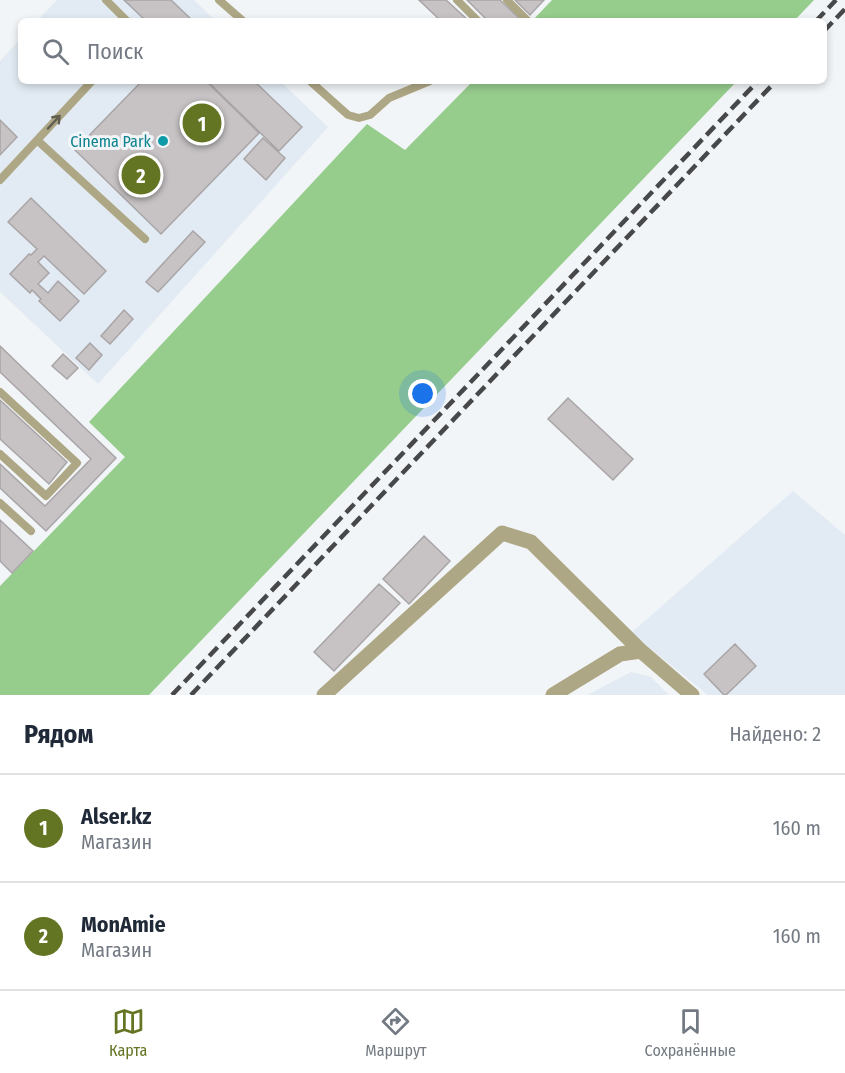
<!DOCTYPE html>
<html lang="ru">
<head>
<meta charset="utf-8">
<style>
	:root { --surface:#fff; --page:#f6f6f7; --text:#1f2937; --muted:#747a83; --line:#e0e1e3; --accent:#637523 }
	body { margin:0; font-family:"Fira Sans Condensed",sans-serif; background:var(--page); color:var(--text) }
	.you { position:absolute; left:423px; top:394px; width:21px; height:21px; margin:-15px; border:4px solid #fff; border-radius:50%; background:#1a73e8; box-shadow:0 0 0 9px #1a73e833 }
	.badge { display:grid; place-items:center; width:39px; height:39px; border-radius:50%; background:var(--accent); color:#fff; font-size:20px; font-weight:700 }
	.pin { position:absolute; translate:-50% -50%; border:3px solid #fff; box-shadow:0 2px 6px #0006 }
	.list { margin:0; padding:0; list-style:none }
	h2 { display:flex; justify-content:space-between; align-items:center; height:78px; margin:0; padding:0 24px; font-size:26px }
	h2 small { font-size:20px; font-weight:400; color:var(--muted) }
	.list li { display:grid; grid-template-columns:39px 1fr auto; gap:18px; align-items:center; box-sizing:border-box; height:108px; padding:0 24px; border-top:2px solid var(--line) }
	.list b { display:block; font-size:22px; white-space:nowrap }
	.list p { margin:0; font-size:20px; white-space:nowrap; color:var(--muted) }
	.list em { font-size:20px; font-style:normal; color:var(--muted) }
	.icon { flex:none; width:33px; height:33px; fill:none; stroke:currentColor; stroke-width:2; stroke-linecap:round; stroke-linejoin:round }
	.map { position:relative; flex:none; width:845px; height:695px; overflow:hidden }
	.search { position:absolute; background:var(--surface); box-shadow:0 3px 9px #0003; left:18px; right:18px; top:18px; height:66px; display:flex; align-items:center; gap:15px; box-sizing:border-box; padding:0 21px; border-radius:9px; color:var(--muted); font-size:22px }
	.sheet { height:294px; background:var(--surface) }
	nav { display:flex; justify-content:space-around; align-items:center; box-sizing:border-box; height:84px; border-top:2px solid var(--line); background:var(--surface); font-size:16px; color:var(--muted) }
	nav a { display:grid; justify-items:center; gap:3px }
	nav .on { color:var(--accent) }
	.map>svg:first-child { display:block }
	.built { fill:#e2ebf3 }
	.forest { fill:#96cc8c }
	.building { fill:#c7c3c5; stroke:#a9a5a7; stroke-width:1.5 }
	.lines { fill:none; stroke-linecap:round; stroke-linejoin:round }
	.lane { stroke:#aea785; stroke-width:8 }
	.street { stroke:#aea785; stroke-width:15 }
	.rail { stroke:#474849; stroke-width:4.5; stroke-dasharray:12 6; stroke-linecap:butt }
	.oneway { stroke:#625f50 }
	.culture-dot { fill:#0f9aa8; stroke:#f2f5f7; stroke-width:2 }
	.labels { text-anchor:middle; stroke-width:6; stroke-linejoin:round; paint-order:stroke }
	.culture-label { font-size:16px; fill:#0d838f; stroke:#f2f5f7; text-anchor:end }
</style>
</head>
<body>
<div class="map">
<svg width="845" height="695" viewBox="0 0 845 695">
	<rect width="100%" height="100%" fill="#f2f5f7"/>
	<path class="built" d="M 57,0 L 194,0 L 216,21 L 37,21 Z
		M 21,38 L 21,81 L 280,81 L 328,127 L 98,384 L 0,292 L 0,61 Z
		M 793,491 L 845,535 L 845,695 L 708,695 L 631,633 Z
		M 631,672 L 651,677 L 669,695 L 587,695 Z"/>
	<path class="forest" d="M 552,0 L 814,0 L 794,21 L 532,21 Z
		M 473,81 L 737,81 L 149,695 L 0,695 L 0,586 L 125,457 L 89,422 L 367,124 L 405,150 Z"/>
	<path class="building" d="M 124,0 L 171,0 L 193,21 L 146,21 Z
		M 419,0 L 446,0 L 469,21 L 441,21 Z
		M 467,0 L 500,0 L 522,21 L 488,21 Z
		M 515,0 L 544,0 L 530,15 Z
		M 142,81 L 206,81 L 259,133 L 161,234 L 75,150 Z
		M 207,81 L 254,81 L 302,127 L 279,151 Z
		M 0,120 L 17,137 L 0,155 Z
		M 263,138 L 285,158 L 266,180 L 244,159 Z
		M 31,198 L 106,271 L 84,294 L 44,256 L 38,262 L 49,273 L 38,284 L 48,293 L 58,281 L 79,301 L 60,321 L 39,301 L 41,299 L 32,290 L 30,293 L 10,274 L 29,254 L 31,255 L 37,249 L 8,222 Z
		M 193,231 L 205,242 L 158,292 L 146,282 Z
		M 124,310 L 133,319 L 110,344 L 101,336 Z
		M 90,343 L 102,355 L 89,370 L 76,358 Z
		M 0,346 L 116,458 L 46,531 L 0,488 L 0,464 L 45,506 L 91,459 L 0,372 Z
		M 63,354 L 78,368 L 67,379 L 52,366 Z
		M 568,398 L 633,459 L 613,480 L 548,419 Z
		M 0,400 L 67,462 L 49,484 L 0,439 Z
		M 0,520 L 33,551 L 12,573 L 0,561 Z
		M 424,536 L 450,561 L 409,604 L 383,579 Z
		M 379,584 L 400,603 L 334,671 L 314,652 Z
		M 735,644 L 756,666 L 726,695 L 724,695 L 704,674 Z"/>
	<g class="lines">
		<path class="lane" d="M 106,0 L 127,21
			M 219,0 L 243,21
			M 457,0 L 478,21
			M 507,0 L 528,21
			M 310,81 L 348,115 L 359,118 L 370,115 L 389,98 L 430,81
			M 37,140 L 145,239
			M 0,180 L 92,81
			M 0,392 L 77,463 L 46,496 L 0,454
			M 0,503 L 31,531"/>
		<path class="street" d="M 324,695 L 502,533 L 531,542 L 641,651 L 692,695
			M 553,695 L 620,654 L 641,651"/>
		<path class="rail" d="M 816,21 L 836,0
			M 824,31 L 845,9
			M 172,695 L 758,81
			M 191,695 L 776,81"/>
	</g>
	<defs><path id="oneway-shaft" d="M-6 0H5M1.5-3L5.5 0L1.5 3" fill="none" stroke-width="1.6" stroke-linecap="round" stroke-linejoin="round" transform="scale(1.5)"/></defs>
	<use class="oneway" href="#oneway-shaft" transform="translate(54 122) rotate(-47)"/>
	<circle class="culture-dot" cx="163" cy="141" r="6"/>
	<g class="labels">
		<g class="culture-label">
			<text x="151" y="147">Cinema Park</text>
		</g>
	</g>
</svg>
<div class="you"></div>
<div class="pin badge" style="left:202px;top:123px">1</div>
<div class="pin badge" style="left:141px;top:175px">2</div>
<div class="search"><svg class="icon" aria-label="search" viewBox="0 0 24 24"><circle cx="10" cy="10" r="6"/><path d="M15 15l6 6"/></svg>Поиск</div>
</div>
<section class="sheet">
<h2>Рядом<small>Найдено: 2</small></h2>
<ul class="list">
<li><span class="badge">1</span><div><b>Alser.kz</b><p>Магазин</p></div><em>160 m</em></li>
<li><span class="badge">2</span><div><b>MonAmie</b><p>Магазин</p></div><em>160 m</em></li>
</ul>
</section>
<nav>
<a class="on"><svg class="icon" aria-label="map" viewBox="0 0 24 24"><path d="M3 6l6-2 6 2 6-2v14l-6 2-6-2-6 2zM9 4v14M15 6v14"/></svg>Карта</a>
<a><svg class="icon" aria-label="directions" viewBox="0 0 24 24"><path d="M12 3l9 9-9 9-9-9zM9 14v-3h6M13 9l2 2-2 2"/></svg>Маршрут</a>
<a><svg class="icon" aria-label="saved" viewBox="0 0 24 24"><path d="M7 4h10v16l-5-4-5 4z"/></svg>Сохранённые</a>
</nav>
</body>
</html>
